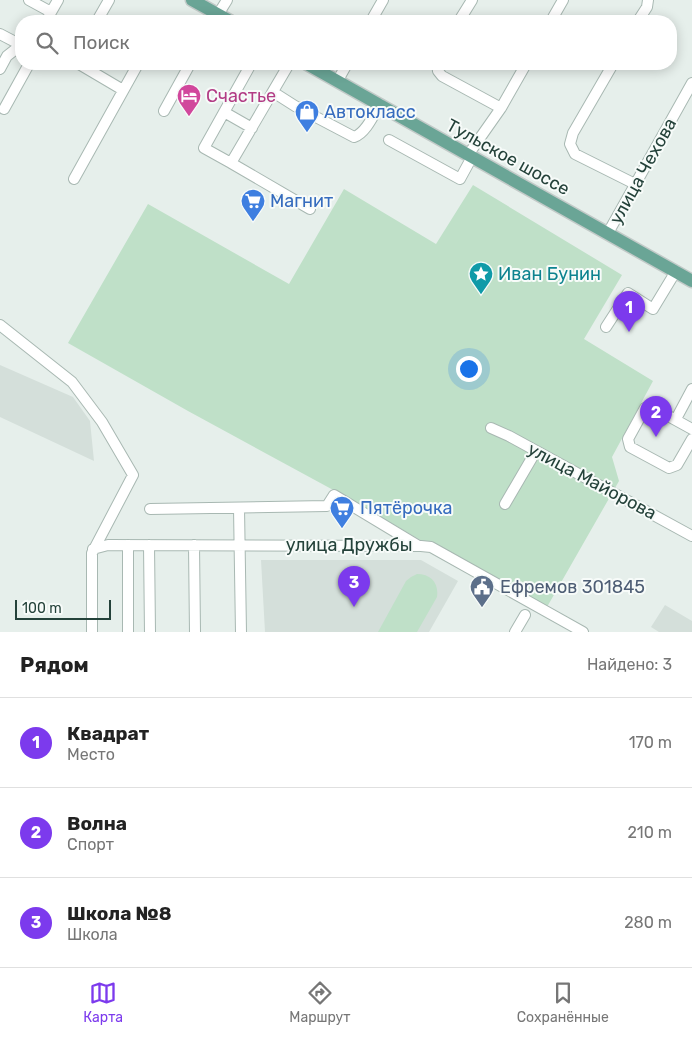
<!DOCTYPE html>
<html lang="ru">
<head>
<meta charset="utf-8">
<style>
	:root { --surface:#fff; --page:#f6f6f6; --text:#222; --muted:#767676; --line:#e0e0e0; --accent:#7c3aed }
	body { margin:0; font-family:Rubik,sans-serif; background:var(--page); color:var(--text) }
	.scale { position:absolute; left:15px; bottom:12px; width:96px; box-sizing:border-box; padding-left:5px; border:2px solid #24423a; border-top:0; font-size:14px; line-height:18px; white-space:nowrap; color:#24423a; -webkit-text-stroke:4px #f7fbf9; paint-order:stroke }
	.you { position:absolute; left:468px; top:368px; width:18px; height:18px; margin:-12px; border:4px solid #fff; border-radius:50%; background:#1a73e8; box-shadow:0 0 0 8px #1a73e833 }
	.badge { display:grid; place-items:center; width:32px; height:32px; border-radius:50%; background:var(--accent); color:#fff; font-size:16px; font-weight:700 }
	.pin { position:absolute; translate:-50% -41px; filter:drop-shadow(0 1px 2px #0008) }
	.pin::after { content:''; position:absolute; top:26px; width:18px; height:15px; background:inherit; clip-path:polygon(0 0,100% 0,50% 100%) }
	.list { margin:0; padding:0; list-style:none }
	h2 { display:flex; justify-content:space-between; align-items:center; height:65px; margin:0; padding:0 20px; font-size:21px }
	h2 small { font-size:16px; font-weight:400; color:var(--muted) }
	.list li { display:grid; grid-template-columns:32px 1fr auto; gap:15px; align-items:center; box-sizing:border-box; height:90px; padding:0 20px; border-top:1px solid var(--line) }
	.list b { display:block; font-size:19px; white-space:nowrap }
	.list p { margin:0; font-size:16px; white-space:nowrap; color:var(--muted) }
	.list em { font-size:16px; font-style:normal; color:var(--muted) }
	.icon { flex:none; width:28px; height:28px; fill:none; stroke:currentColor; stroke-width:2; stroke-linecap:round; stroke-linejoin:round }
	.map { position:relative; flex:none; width:692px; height:632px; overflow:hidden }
	.search { position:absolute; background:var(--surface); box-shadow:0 2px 12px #0003; left:15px; right:15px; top:15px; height:55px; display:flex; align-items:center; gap:12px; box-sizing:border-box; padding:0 18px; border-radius:20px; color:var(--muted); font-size:19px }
	.sheet { height:335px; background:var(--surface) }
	nav { display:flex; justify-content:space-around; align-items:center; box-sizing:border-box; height:70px; border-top:1px solid var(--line); background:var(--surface); font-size:14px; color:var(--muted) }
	nav a { display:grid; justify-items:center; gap:2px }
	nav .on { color:var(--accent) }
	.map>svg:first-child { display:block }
	.built { fill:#d4dfda }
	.green { fill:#bfe0c8 }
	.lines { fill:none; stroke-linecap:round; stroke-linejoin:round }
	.minor-casing { stroke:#a8b8b2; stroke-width:12 }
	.major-casing { stroke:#c2cac8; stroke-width:15 }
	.minor { stroke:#fff; stroke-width:10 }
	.major { stroke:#6aa596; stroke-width:12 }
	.labels { text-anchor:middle; stroke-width:4; stroke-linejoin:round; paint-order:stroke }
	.hotel-label { font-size:18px; fill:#b23c85; stroke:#f7fbf9; text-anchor:start }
	.shop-label { font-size:18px; fill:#366cbe; stroke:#f7fbf9; text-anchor:start }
	.street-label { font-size:18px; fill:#24423a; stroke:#f7fbf9 }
	.culture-label { font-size:18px; fill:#0d838f; stroke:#f7fbf9; text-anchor:start }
	.service-label { font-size:18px; fill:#4e5e75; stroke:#f7fbf9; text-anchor:start }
</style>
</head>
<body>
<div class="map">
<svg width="692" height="632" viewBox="0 0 692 632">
	<rect width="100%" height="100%" fill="#e6efeb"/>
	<path class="built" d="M 0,365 L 73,397 L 90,421 L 94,461 L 0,417 Z
		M 261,560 L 421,560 L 458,581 L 429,632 L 265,632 Z
		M 665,605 L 692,621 L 692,632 L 659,632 L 651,627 Z"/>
	<path class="green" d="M 473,185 L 622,275 L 584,339 L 653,381 L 612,457 L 619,481 L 547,607 L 498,585 L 348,498 L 188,411 L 68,343 L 148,204 L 289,284 L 344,189 L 436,244 Z
		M 417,574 C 431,574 439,583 437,597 L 417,632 L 378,632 L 406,581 L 411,577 Z"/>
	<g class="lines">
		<defs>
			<path id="minor" d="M 29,0 L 51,12
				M 46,21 L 58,0
				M 97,21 L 109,0
				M 214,21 L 227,0
				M 371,21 L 383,0
				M 459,21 L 472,0
				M 551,21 L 563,0
				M 638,21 L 647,7 L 648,0
				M 0,34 L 21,45
				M 79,64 L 123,90
				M 251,64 L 204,148 L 231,163 L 289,64
				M 437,64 L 438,71 L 442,76 L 501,108
				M 613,64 L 573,133 L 570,144 L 575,154 L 635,184
				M 0,69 L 7,56 L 21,45
				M 338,80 L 347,64
				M 273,92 L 295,106 L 354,137 C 366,133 374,114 380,104
				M 4,109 L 29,64
				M 164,111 L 190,64
				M 224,112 L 252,128
				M 389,140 L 460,179 L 472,157
				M 468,155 L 501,108 L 526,64
				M 231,163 L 310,209
				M 74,179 L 138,64
				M 608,233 L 692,83
				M 0,325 L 72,382 L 102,422 L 133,475 L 92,553 L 92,632
				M 606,327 L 628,293 L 653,309 L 676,271
				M 676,419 L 692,389
				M 491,428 L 509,436 L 692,536
				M 692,429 L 652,407 L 645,408 L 628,439 L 630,447 L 669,468 L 677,465 L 692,439
				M 505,504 L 536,451
				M 239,508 L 241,632
				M 150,509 L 327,506 L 334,495 L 417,545
				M 128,545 L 128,632
				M 149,545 L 150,632
				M 194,545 L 195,632
				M 93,549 L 108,545 L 421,546 L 431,547 L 583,632
				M 515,632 L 525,615"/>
			<path id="major" d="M 192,0 L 230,21
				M 307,64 L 692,281"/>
		</defs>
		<use href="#minor" class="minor-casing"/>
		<use href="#major" class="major-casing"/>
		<use href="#minor" class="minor"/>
		<use href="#major" class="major"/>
	</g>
	<defs>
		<symbol id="hotel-pin" viewBox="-11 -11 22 30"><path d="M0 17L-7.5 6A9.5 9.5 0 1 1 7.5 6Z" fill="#d1479c" stroke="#f7fbf9"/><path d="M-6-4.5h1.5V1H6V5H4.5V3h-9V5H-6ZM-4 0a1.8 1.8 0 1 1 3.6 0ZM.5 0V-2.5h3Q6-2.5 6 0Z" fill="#fff"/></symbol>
		<symbol id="shop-pin" viewBox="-11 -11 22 30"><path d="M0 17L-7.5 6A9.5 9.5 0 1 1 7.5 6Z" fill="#3f7fe0" stroke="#f7fbf9"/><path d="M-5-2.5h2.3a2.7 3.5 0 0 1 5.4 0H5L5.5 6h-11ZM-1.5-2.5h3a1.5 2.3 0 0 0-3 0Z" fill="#fff"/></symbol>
		<symbol id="supermarket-pin" viewBox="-11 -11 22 30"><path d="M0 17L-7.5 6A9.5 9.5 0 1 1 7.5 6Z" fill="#3f7fe0" stroke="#f7fbf9"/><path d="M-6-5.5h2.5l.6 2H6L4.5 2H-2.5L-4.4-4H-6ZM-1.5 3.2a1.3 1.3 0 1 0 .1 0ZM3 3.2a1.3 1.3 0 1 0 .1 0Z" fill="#fff"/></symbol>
		<symbol id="sight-pin" viewBox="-11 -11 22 30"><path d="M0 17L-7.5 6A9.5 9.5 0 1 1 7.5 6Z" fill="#0f9aa8" stroke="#f7fbf9"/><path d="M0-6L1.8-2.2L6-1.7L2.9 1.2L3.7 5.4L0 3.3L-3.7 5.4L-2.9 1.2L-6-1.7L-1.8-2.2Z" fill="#fff"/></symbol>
		<symbol id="civic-pin" viewBox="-11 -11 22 30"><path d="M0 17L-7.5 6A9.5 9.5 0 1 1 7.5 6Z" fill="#5c6f8a" stroke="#f7fbf9"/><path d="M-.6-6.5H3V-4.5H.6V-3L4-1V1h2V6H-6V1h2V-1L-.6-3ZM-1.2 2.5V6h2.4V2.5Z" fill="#fff"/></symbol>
	</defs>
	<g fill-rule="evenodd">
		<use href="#hotel-pin" x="175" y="82" width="28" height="38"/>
		<use href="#shop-pin" x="293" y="98" width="28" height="38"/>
		<use href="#supermarket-pin" x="239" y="187" width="28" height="38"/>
		<use href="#sight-pin" x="467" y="260" width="28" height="38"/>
		<use href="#supermarket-pin" x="328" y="494" width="28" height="38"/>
		<use href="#civic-pin" x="468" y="573" width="28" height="38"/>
	</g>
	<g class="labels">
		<g class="hotel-label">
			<text x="206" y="102">Счастье</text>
		</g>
		<g class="shop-label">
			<text x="324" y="118">Автокласс</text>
			<text x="270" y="207">Магнит</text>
			<text x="360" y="514">Пятёрочка</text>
		</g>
		<g class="street-label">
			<text transform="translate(508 157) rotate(29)" y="6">Тульское шоссе</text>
			<text transform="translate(643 171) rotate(-61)" y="6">улица Чехова</text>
			<text transform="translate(592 481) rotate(28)" y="6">улица Майорова</text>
			<text x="349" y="551">улица Дружбы</text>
		</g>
		<g class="culture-label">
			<text x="498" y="280">Иван Бунин</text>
		</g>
		<g class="service-label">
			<text x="500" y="593">Ефремов 301845</text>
		</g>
	</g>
</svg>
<div class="scale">100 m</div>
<div class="you"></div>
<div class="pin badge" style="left:629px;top:332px">1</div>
<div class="pin badge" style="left:656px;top:437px">2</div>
<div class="pin badge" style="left:354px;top:607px">3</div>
<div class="search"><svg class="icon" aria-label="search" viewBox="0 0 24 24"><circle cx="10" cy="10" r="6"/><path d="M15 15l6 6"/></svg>Поиск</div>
</div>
<section class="sheet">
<h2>Рядом<small>Найдено: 3</small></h2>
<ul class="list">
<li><span class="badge">1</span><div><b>Квадрат</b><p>Место</p></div><em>170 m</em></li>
<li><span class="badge">2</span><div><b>Волна</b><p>Спорт</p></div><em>210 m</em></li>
<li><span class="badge">3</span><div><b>Школа №8</b><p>Школа</p></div><em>280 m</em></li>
</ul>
</section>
<nav>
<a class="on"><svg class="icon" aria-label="map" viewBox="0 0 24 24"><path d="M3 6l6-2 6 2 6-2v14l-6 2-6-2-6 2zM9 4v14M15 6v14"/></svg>Карта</a>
<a><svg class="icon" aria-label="directions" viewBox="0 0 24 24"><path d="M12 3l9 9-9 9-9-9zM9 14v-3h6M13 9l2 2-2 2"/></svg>Маршрут</a>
<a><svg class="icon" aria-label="saved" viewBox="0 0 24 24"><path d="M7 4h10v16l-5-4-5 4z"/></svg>Сохранённые</a>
</nav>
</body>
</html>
